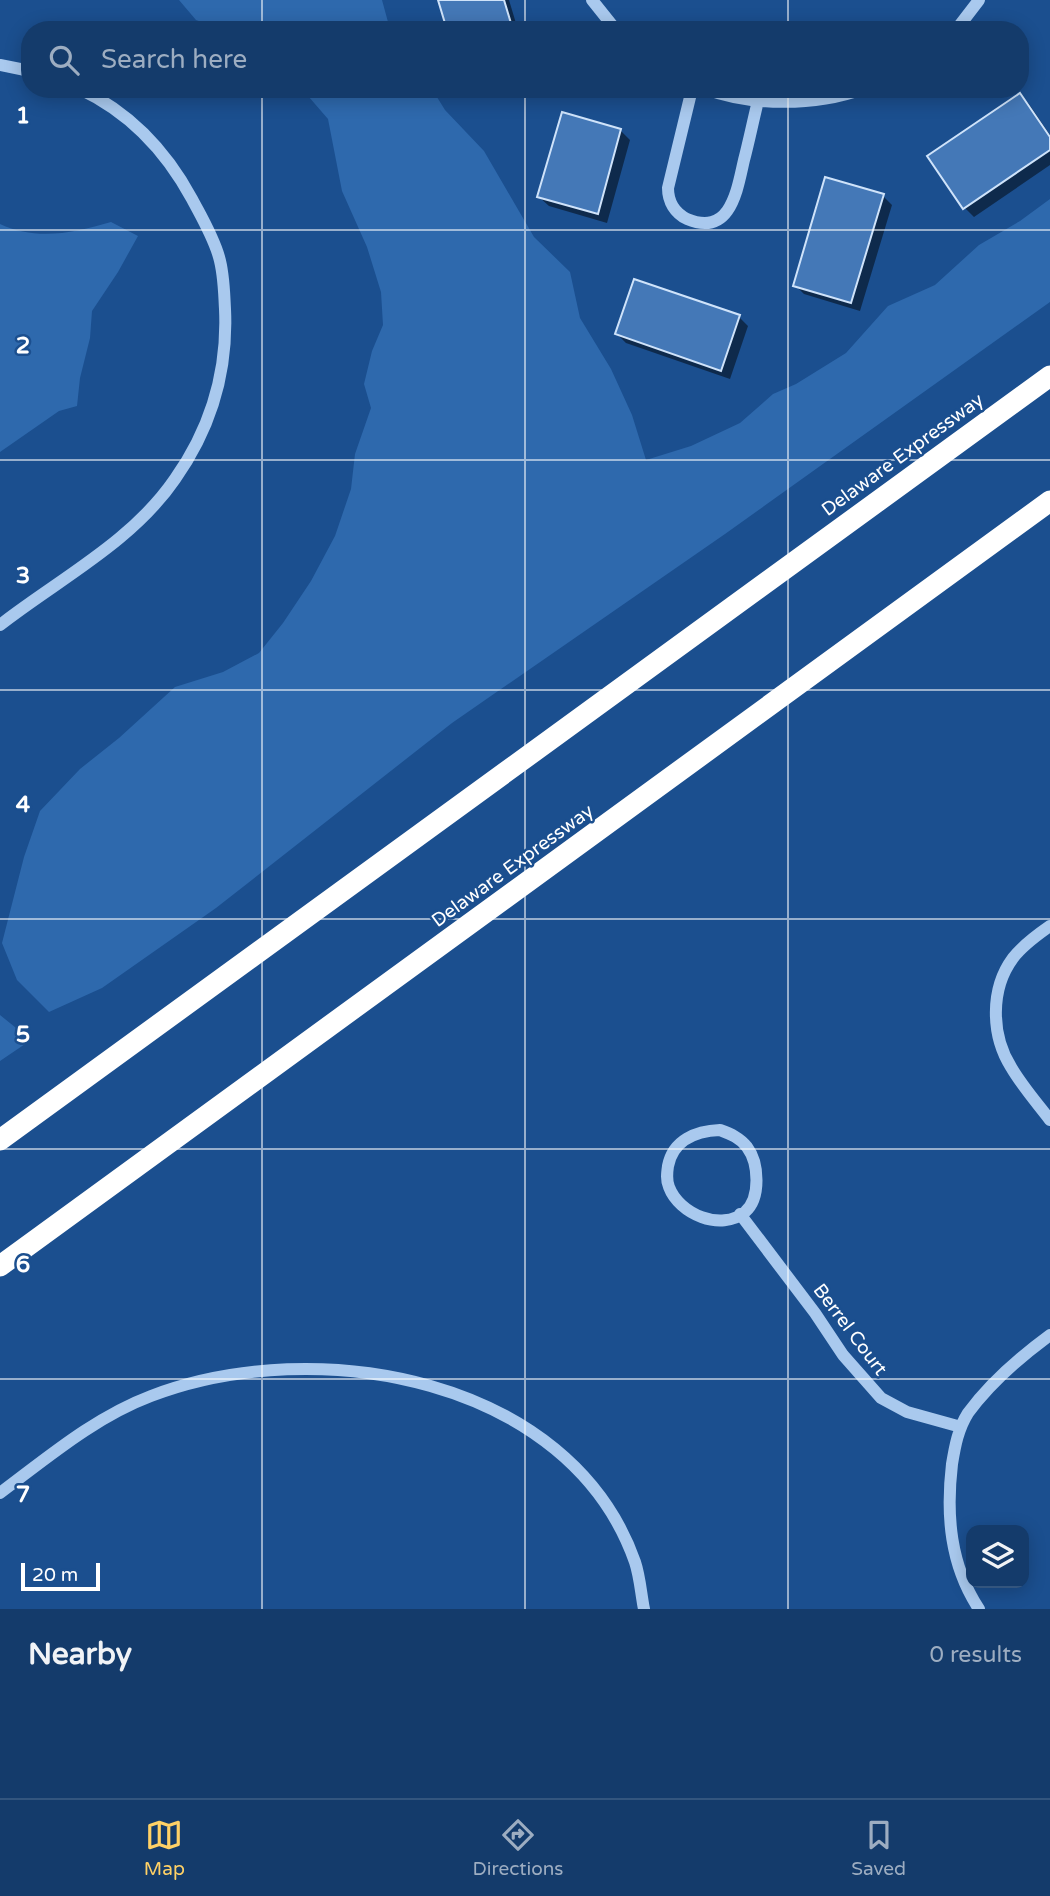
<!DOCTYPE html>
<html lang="en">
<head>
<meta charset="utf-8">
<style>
	:root { --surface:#143b6b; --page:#214673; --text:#f1f3f6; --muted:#9dadc1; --line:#33557e; --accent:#ffd166 }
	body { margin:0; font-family:"Varela Round",sans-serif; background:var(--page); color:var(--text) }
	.controls { position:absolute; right:21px; bottom:21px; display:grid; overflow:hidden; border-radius:14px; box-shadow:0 4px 18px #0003 }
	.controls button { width:63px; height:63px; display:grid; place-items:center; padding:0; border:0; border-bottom:2px solid var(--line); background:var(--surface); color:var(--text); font:35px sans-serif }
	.scale { position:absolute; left:21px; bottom:18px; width:79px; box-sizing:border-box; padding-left:7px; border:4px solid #fff; border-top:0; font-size:19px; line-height:24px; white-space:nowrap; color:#fff; -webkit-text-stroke:5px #1b4f8f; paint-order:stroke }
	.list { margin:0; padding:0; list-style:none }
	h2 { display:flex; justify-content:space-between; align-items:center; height:91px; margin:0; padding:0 28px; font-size:30px }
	h2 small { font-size:23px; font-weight:400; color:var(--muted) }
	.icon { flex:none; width:38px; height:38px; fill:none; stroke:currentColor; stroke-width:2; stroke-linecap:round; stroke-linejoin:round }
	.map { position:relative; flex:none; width:1050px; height:1609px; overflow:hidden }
	.search { position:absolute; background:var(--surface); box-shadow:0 4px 18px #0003; left:21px; right:21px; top:21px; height:77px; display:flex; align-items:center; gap:18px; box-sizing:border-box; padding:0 24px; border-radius:28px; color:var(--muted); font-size:26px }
	.sheet { height:189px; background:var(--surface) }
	nav { display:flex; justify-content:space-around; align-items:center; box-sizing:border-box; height:98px; border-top:2px solid var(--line); background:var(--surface); font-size:19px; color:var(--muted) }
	nav a { display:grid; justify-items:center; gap:4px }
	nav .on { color:var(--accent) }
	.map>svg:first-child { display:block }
	.green { fill:#2e69ad }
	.shadow { fill:#0007 }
	.building { fill:#4478b7; stroke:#cfe3fa; stroke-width:2 }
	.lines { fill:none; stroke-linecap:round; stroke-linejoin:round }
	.minor { stroke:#a9c9ee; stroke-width:12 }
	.highway { stroke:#fff; stroke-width:21 }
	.grid { fill:none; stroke:#fff; stroke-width:2; stroke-opacity:0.55 }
	.labels { text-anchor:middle; stroke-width:5; stroke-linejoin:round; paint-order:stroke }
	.street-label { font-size:19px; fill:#fff; stroke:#1b4f8f }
	.grid-label { font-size:23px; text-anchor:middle; font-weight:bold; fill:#fff; stroke:#1b4f8f; stroke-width:5; stroke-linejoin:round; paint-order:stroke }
</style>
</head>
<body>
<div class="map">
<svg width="1050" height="1609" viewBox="0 0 1050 1609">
	<rect width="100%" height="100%" fill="#1b4f8f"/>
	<path class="green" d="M 179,0 L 382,0 L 388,22 L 393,30 L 223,30 L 196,20 Z
		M 302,89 L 432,89 L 445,110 L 484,151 L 534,237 L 570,272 L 580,318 L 611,369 L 632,415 L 646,460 L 691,446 L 740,423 L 773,394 L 796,384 L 846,353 L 888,306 L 935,285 L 979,245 L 1020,221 L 1050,199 L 1050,302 L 725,534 L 452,723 L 216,908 L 102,988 L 49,1012 L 17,980 L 2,943 L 24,857 L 40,811 L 80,769 L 119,738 L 175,687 L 223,672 L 259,653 L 283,623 L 311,581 L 335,536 L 351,489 L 355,454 L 371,408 L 364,384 L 372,351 L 383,325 L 381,292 L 367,247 L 342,191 L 328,119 Z
		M 111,222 L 138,236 L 118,272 L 92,311 L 90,338 L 80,378 L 77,406 L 59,411 L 0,452 L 0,224 C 36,241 74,233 111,222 Z
		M 0,1015 L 31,1040 L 0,1061 Z"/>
	<path class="shadow" d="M 439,0 L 509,0 L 518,30 L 449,30 Z
		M 1020,95 L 1029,104 L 1050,135 L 1050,165 L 974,217 L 965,208 L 930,156 Z
		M 563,114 L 621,131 L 630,140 L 607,223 L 549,206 L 539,197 Z
		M 883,196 L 892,205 L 860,311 L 804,294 L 795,285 Z
		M 739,317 L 748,326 L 730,379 L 626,343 L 617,334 Z"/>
	<path class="building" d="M 438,0 L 504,0 L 513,30 L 447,30 Z
		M 1020,93 L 1050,137 L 1050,150 L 963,209 L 927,156 Z
		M 562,112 L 621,129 L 598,214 L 537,197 Z
		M 825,177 L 884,194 L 851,303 L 793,286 Z
		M 634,279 L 740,315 L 721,371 L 615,334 Z"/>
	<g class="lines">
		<path class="minor" d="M 592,0 L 616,30
			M 956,30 L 979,0
			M 0,65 L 30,71
			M 692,89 L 668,188 C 668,202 675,213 687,219 C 731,237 737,190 744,160 C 749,141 753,121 758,101
			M 706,89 C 752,106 816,106 862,89
			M 0,625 C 59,579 132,542 175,479 C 211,428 228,372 225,309 C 224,292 224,274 219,257 C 213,236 202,218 192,199 C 166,151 129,112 80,89
			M 1050,926 C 1037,935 1023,945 1013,958 C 990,989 991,1035 1011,1067 C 1022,1086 1037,1103 1050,1120
			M 720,1130 C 731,1134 740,1138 747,1147 C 759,1163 761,1198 745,1212 C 721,1232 679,1214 669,1187 C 666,1180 667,1173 668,1166 C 673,1140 696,1131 720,1130 Z
			M 740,1214 L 815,1313 L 843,1355 L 881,1398 L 907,1412 L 961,1427
			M 0,1493 C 47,1458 95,1417 151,1396 C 316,1333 570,1377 635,1562 C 640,1577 641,1594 644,1609
			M 979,1609 C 950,1565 946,1515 952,1464 C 955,1446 958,1429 968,1413 C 990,1383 1020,1357 1050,1335"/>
		<path class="highway" d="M 0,1140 L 1050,376
			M 0,1266 L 1050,501"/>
	</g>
	<path class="grid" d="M 262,0 L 262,30M 525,0 L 525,30M 788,0 L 788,30M 262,89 L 262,1609M 525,89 L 525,1609M 788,89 L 788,1609M 0,230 L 1050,230M 0,460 L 1050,460M 0,690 L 1050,690M 0,919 L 1050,919M 0,1149 L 1050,1149M 0,1379 L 1050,1379"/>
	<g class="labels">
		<g class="street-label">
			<text transform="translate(902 454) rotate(-36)" y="7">Delaware Expressway</text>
			<text transform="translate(512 865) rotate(-36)" y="7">Delaware Expressway</text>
			<text transform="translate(851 1329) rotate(53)" y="7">Berrel Court</text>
		</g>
	</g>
	<g class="grid-label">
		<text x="23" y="123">1</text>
		<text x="23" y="353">2</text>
		<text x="23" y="583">3</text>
		<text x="23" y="812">4</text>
		<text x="23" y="1042">5</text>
		<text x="23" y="1272">6</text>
		<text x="23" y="1502">7</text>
	</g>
</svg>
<div class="controls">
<button><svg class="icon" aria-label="layers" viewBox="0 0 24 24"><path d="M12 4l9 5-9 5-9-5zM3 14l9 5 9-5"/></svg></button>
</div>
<div class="scale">20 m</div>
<div class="search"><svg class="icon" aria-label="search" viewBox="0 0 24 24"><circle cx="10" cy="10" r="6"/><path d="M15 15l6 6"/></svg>Search here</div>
</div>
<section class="sheet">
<h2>Nearby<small>0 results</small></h2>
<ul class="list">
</ul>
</section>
<nav>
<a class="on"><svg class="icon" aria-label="map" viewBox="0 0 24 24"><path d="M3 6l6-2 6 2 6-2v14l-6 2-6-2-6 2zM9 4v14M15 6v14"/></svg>Map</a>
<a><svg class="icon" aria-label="directions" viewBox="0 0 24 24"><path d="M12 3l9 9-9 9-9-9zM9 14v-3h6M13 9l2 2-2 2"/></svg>Directions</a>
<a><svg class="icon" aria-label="saved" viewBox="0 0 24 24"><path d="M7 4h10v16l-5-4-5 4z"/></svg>Saved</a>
</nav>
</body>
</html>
